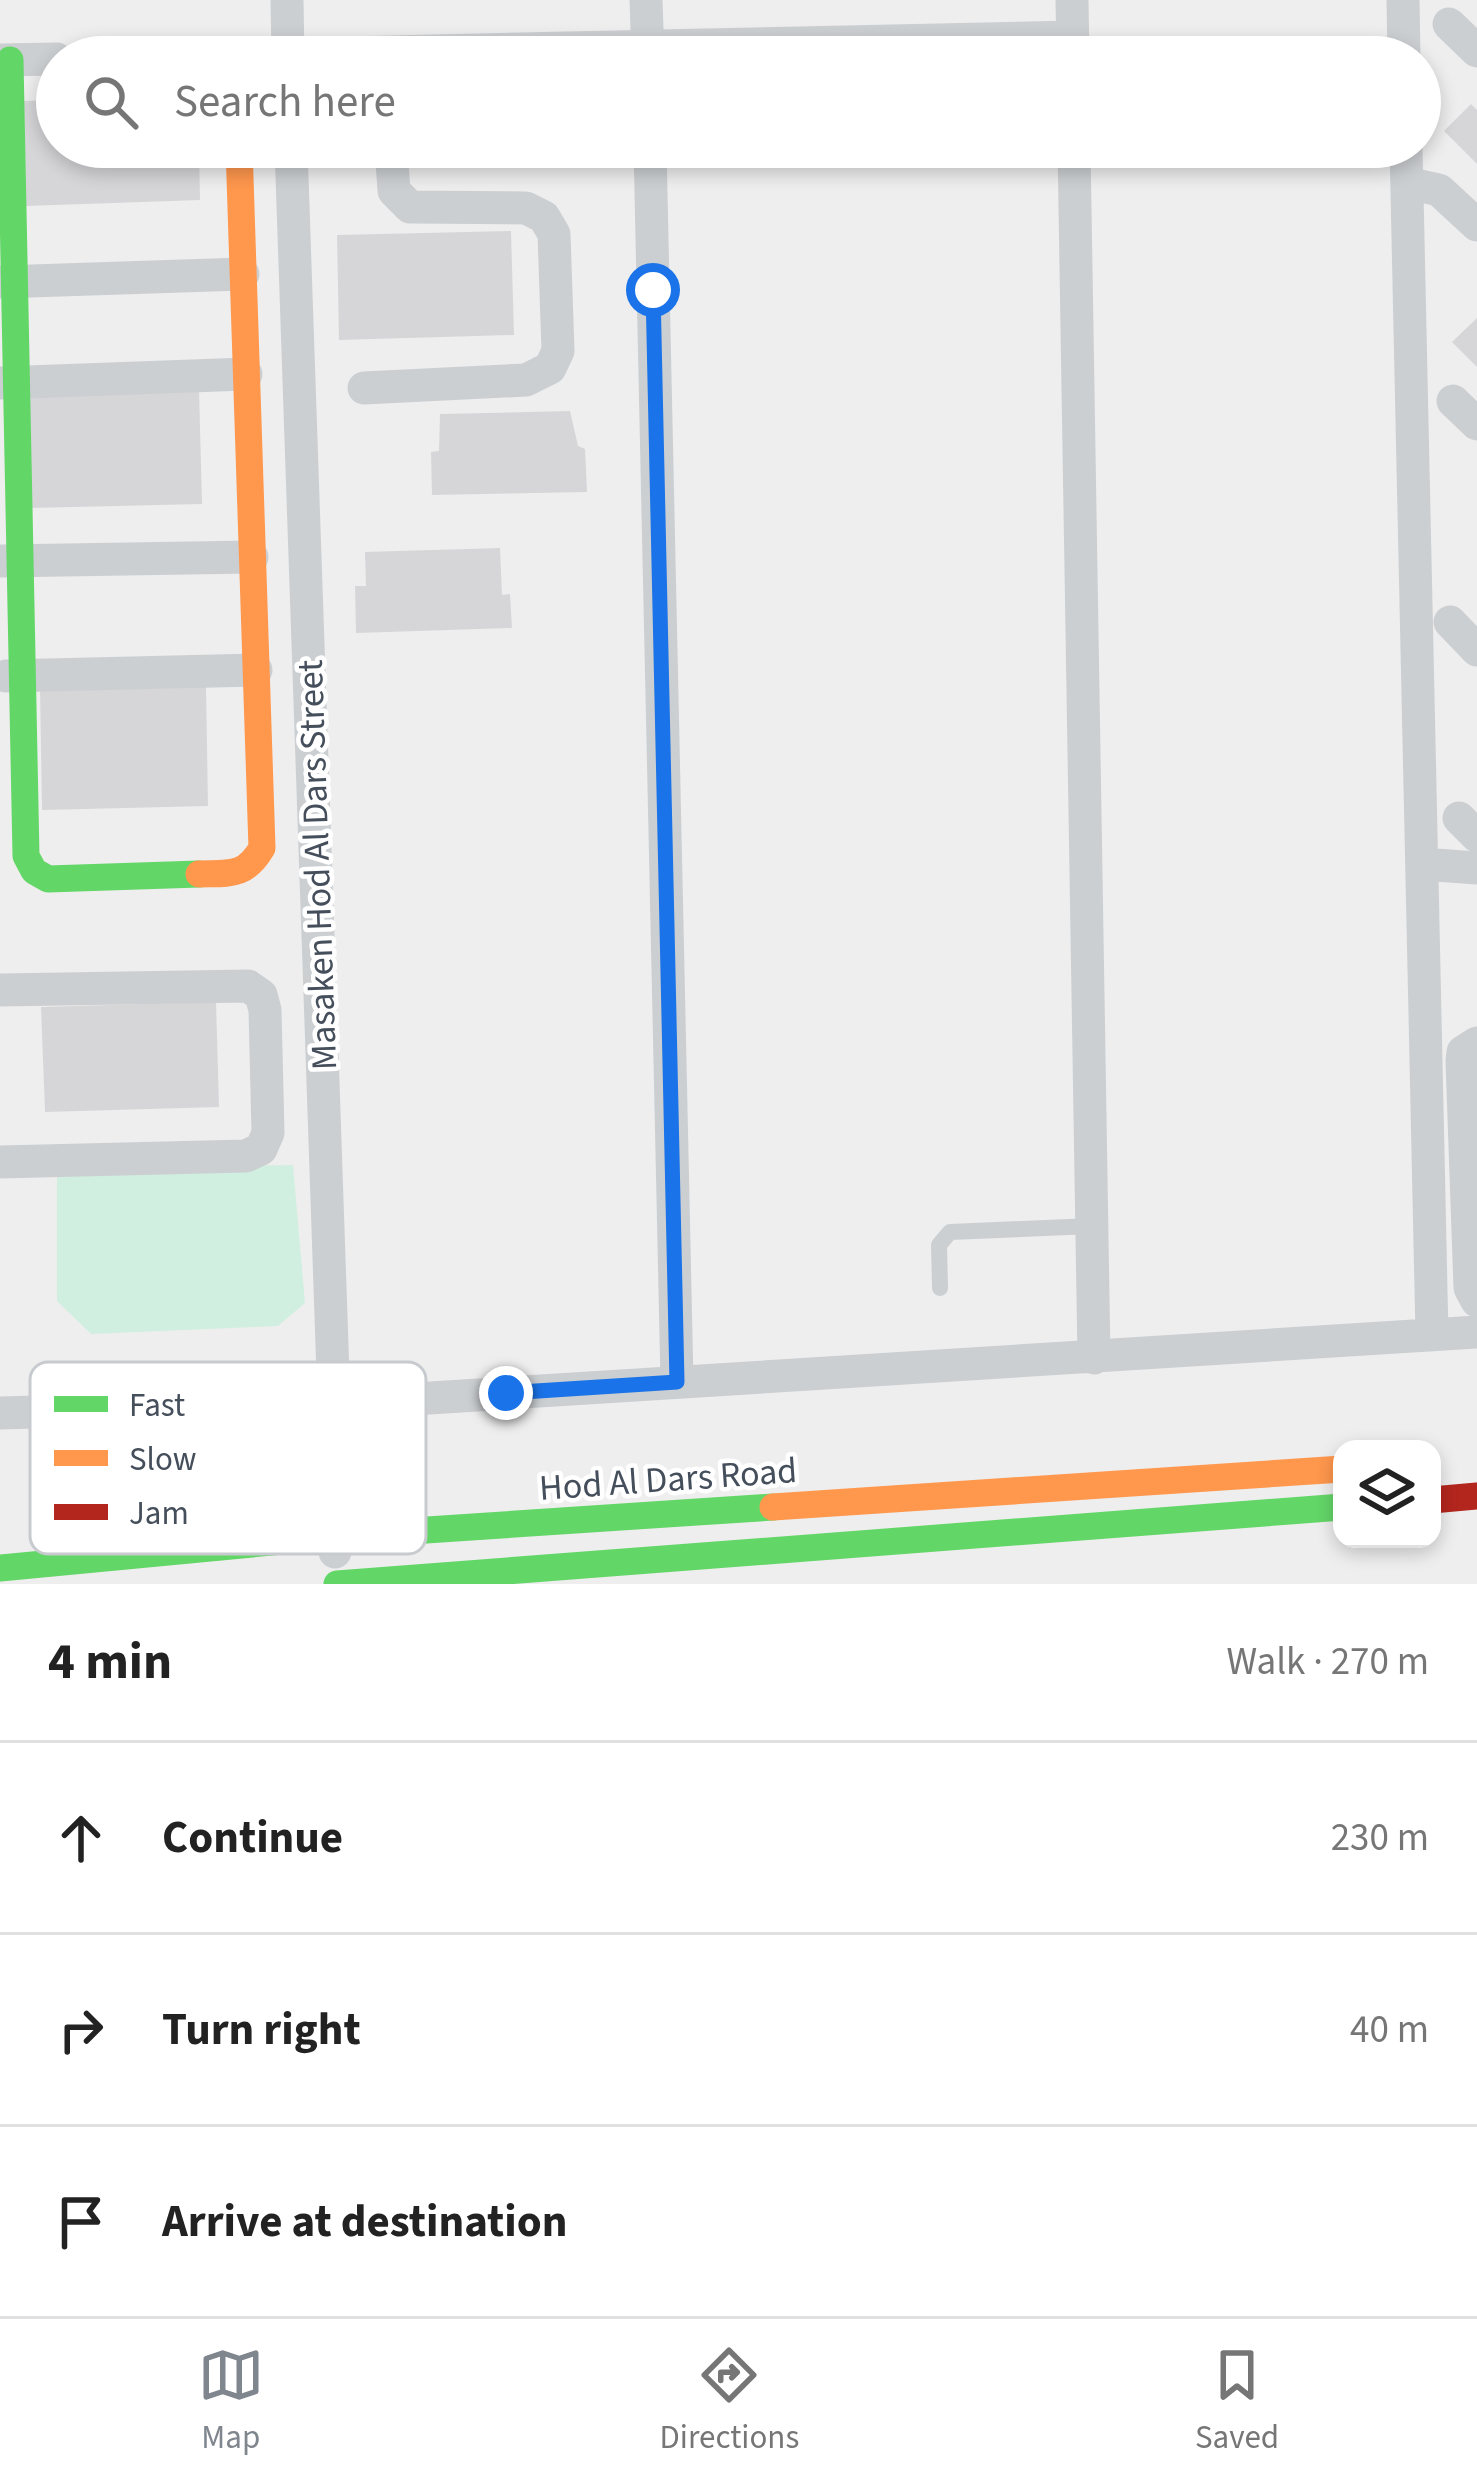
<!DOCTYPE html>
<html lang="en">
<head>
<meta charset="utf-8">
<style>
	:root { --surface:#fff; --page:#f6f6f6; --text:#222; --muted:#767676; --line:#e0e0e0; --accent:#80868e }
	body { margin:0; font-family:"Source Sans 3",sans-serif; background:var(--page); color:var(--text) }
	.controls { position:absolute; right:36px; bottom:36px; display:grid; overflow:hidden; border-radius:24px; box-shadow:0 6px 18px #0003 }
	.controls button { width:108px; height:108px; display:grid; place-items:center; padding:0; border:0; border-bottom:3px solid var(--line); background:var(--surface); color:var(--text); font:60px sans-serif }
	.stop { position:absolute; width:36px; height:36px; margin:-27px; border:9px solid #1a73e8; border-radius:50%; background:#fff }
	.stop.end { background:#1a73e8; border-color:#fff; box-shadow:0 3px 12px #0008 }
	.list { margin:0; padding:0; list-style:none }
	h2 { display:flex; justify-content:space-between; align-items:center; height:156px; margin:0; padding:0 48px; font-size:51px }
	h2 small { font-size:39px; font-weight:400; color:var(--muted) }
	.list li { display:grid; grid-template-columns:78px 1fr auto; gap:36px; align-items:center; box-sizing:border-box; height:192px; padding:0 48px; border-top:3px solid var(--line) }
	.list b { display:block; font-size:45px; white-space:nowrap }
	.list em { font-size:39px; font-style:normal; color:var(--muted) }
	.icon { flex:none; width:66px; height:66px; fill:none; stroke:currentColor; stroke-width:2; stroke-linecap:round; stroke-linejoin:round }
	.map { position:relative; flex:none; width:1477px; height:1584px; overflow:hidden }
	.search { position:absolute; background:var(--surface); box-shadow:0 6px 18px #0003; left:36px; right:36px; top:36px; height:132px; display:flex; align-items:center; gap:30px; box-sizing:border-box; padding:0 42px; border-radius:66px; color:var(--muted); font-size:45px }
	.sheet { height:732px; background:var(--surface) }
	nav { display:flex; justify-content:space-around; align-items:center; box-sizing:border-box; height:168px; border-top:3px solid var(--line); background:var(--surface); font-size:33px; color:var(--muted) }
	nav a { display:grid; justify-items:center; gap:6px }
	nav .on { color:var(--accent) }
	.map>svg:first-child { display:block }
	.green { fill:#d1efe0 }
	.building { fill:#d6d6d9 }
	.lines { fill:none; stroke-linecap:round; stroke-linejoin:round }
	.lane { stroke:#cccfd2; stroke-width:16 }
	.street { stroke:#cccfd2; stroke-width:33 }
	.fast { stroke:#63d668; stroke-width:27 }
	.slow { stroke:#ff974d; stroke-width:27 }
	.jam { stroke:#b3261e; stroke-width:27 }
	.route { stroke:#1a73e8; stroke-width:15 }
	.labels { text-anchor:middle; stroke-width:9; stroke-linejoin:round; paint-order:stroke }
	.street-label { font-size:36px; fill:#454e5b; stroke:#fff }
	.key { fill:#fff; stroke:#c7cace; stroke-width:3 }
	.key-label { font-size:33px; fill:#454e5b }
</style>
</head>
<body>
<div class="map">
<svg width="1477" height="1584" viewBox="0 0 1477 1584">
	<rect width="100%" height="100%" fill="#efeeee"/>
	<path class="green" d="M 293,1165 L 305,1303 L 278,1326 L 91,1334 L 57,1301 L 57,1170 Z"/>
	<path class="building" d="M 57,100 L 57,147 L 199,147 L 200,200 L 26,206 L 24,101 Z
		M 1471,104 L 1477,110 L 1477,164 L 1444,131 Z
		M 414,147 L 588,147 L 588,161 L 414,166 Z
		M 511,231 L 514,335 L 339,340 L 337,235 Z
		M 1477,318 L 1477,367 L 1452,342 Z
		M 199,389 L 202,504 L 30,508 L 28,393 Z
		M 570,411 L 578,446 L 585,449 L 587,492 L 432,495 L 431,452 L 439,451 L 440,414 Z
		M 500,548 L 502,595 L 510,594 L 512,628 L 356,633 L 355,586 L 366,586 L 365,552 Z
		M 206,685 L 208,806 L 42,810 L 40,688 Z
		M 216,1002 L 219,1107 L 45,1112 L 41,1007 Z"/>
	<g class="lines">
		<path class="lane" d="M 940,1288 L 939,1245 L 950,1232 L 1092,1226"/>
		<path class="street" d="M 287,0 L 288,57
			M 646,0 L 648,57
			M 1072,0 L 1073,55
			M 1403,0 L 1404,57
			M 1449,24 L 1477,51
			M 159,57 L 1073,37
			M 0,60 L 57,59
			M 291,147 L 334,1404 L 335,1552
			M 650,147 L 677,1382
			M 1074,147 L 1094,1358
			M 1406,147 L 1432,1335
			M 1407,183 L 1439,190 L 1477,225
			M 0,282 L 243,274
			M 0,383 L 246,374
			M 364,388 L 526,380 L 550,368 L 558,351 L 554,234 L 544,217 L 526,208 L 410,207 L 394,191 L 391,147
			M 1453,401 L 1477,424
			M 2,561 L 252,557
			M 1450,622 L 1477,650
			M 6,676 L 256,670
			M 1459,818 L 1477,836
			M 1422,864 L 1477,868
			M 0,990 L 248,986 L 261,995 L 265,1010 L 268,1133 L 261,1149 L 246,1156 L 0,1162
			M 1477,1043 L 1463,1052 L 1462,1061 L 1470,1288 L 1477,1301
			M 0,1413 L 334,1404 L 1477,1332"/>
		<path class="fast" d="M 10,60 L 26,856 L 34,871 L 48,879 L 199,874
			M 0,1568 L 336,1536 L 773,1507
			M 337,1584 L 1342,1507"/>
		<path class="slow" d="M 199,874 C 230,873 245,877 262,848 L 239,147
			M 773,1507 L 1342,1469"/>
		<path class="jam" d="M 1432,1500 L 1477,1496"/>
	</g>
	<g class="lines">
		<path class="route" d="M 506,1393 L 677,1382 L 653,290"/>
	</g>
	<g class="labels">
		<g class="street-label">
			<text transform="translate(316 865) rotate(-92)" y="13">Masaken Hod Al Dars Street</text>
			<text transform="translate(668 1478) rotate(-4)" y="13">Hod Al Dars Road</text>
		</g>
	</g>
	<rect x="30" y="1362" width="396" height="192" rx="18" class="key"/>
	<rect x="54" y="1396" width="54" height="16" fill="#63d668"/>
	<rect x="54" y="1450" width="54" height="16" fill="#ff974d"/>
	<rect x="54" y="1504" width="54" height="16" fill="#b3261e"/>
	<g class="key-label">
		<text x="129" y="1416">Fast</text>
		<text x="129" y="1470">Slow</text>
		<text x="129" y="1524">Jam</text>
	</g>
</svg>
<div class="controls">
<button><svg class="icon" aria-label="layers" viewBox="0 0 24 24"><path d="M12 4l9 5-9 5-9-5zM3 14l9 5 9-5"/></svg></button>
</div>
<div class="stop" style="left:653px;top:290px"></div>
<div class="stop end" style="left:506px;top:1393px"></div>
<div class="search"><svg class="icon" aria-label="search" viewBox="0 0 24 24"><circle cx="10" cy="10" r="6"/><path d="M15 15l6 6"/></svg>Search here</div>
</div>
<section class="sheet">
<h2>4 min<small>Walk · 270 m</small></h2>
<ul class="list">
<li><svg class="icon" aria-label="ahead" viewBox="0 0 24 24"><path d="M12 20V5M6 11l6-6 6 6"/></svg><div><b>Continue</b></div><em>230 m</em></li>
<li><svg class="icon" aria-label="right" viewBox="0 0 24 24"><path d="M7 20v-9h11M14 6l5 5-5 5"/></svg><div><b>Turn right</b></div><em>40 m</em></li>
<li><svg class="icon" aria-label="arrive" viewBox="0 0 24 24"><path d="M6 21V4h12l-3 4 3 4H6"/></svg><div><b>Arrive at destination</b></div></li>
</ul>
</section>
<nav>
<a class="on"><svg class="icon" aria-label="map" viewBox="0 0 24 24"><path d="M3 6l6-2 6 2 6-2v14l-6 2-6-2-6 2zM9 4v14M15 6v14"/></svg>Map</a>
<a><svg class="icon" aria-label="directions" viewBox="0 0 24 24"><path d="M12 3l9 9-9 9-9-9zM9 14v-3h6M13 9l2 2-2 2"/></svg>Directions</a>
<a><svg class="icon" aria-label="saved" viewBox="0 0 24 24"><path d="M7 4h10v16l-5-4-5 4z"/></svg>Saved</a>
</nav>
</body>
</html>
